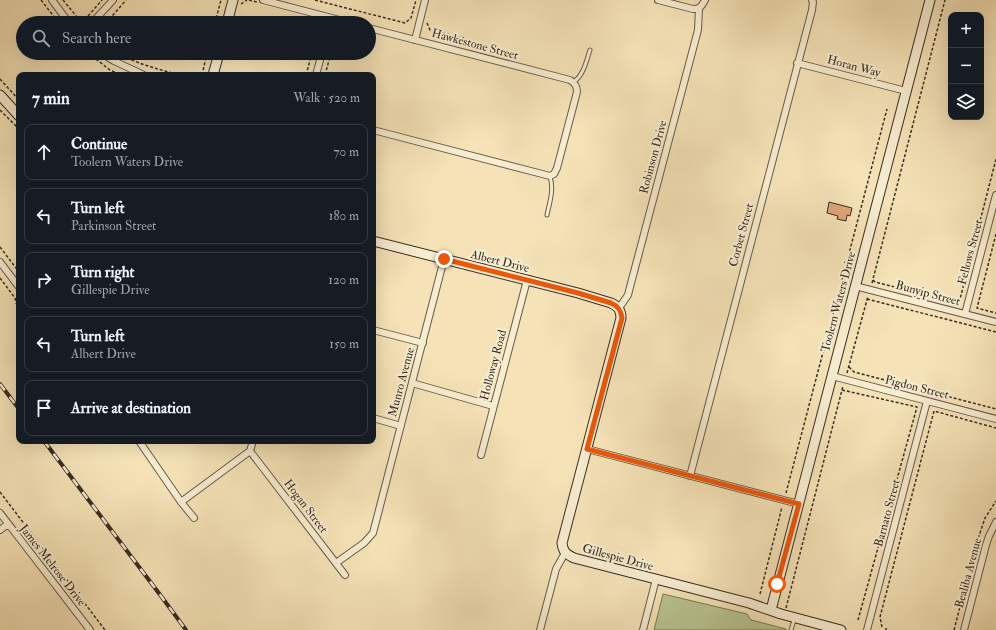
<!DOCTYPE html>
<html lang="en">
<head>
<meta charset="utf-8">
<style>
	:root { --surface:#171b24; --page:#242831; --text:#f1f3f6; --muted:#9ea1a6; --line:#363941 }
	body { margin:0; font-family:"IM FELL Double Pica",serif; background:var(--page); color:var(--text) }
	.controls { position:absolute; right:12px; top:12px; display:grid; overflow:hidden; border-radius:8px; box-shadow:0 4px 16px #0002 }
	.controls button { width:36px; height:36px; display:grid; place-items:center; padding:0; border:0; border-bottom:1px solid var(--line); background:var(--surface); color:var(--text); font:20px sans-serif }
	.stop { position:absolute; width:12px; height:12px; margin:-9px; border:3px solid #ea580c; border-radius:50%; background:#fff }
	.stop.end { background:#ea580c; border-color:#fff; box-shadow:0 1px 4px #0008 }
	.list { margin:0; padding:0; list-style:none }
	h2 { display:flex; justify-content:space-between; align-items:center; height:52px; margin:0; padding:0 16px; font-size:17px }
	h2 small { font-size:13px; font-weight:400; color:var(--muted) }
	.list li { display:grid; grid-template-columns:26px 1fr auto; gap:12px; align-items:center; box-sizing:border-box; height:56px; margin:0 8px 8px; padding:0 8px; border:1px solid var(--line); border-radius:8px }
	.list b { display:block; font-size:15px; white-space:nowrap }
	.list p { margin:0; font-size:13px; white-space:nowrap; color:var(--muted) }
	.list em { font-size:13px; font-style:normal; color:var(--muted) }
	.icon { flex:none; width:22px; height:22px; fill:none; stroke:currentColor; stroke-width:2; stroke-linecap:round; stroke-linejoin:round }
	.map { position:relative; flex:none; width:996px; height:630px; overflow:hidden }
	.search { position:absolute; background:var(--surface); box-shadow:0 4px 16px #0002; left:16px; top:16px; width:360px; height:44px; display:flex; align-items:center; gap:10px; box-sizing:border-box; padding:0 14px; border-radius:22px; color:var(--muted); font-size:15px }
	.panel { position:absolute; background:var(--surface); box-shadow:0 4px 16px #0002; left:16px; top:72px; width:360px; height:372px; border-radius:8px }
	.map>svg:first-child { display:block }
	.green { fill:#b8c490; stroke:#78785a }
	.building { fill:#dfa67c; stroke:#372d25 }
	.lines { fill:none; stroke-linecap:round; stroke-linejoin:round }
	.lane-casing { stroke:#665a4a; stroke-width:5 }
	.street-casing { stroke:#665a4a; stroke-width:8 }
	.secondary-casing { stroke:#372d25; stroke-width:11 }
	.path { stroke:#372d25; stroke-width:1.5; stroke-dasharray:3 2; stroke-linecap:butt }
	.lane { stroke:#f8edd0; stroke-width:3 }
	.street { stroke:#f8edd0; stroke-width:6 }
	.secondary { stroke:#f8edd0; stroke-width:9 }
	.rail-casing { stroke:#372d25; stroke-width:4 }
	.rail { stroke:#f8edd0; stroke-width:2.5; stroke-dasharray:8; stroke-linecap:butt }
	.route { stroke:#ea580c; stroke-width:5 }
	.labels { text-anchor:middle; stroke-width:4; stroke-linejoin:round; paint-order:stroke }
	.street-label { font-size:12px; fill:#372d25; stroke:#f8edd0 }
</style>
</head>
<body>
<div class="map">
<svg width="996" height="630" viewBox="0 0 996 630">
	<rect width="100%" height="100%" fill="#f5e3b7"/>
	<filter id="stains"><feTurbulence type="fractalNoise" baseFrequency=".005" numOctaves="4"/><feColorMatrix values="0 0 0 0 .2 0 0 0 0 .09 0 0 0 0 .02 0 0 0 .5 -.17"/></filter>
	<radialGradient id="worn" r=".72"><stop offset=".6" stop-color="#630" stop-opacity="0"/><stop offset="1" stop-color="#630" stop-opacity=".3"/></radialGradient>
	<path class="green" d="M 663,594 L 747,614 L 751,620 L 786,629 L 786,630 L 654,630 Z"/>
	<path class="building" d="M 829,202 L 852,208 L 850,216 L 847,215 L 846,221 L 837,219 L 838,216 L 827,213 Z"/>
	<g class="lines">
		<defs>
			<path id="lane" d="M 574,82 C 584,74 586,62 590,50
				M 547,215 C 550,200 554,191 550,176
				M 791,630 L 794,620"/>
			<path id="street" d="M 52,0 L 69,23
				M 263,0 L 351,23
				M 658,0 L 693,9 C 700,9 702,6 705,0
				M 92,23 L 113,0
				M 369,28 L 570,80 C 575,83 577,86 577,92 L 557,168 L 554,174 L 550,176 L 373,130
				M 415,40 L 425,0
				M 101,53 L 114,61 L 144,75
				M 797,63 L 906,91
				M 316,75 L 322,53
				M 0,262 L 19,287
				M 855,286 L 996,322
				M 619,308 L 628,295 L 630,287 L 698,30 L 699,8
				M 965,314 L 996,195
				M 373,330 L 423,343
				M 832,376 L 996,419
				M 412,383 L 493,406
				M 373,418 L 401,426
				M 139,441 L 181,502 L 194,518
				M 587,449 L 799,504
				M 250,451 L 345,575
				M 481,455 L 527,280
				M 690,476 L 812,10 L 813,2 L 812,0
				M 181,502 L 250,451 L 253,441
				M 0,513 L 90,630
				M 0,530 L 8,524
				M 336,563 L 364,543 L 373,533 L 444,259
				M 540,630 L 556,569 L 565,553
				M 643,630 L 656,579
				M 867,630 L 927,401
				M 964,630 L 986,545 L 989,536 L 996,522"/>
			<path id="secondary" d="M 227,23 L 233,0
				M 213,75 L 219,53
				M 0,95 L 19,116
				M 373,241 L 578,293 L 611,303 C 618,306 621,310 621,318 L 562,543 C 563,552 566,554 574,558 L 749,603 L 781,614 L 841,630
				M 771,610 L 930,0"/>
		</defs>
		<use href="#lane" class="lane-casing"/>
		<use href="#street" class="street-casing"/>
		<use href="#secondary" class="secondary-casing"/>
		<path class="path" d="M 41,0 L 59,23
			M 63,0 L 82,23
			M 249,0 L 257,2
			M 315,0 L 405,23 L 411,18 L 416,0
			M 241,4 L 247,0
			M 80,22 L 88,16 L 102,0
			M 106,23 L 126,0
			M 215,23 L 221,0
			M 427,23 L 430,30 L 464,38
			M 88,53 L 110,70 L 121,75
			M 118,53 C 137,64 158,69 179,75
			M 202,75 L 207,53
			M 306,75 L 312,53
			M 325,75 L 331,53
			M 0,79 L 19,100
			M 0,110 L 19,129
			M 996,234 L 977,308 L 996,313
			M 0,247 L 19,272
			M 0,278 L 15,298 L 16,303 L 19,308
			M 873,280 L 875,282 L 959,303 L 996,159
			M 872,283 L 945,0
			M 867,299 L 996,332
			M 849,367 L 854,372 L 996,409
			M 847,373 L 868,296
			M 842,390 L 917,407 L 858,620
			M 0,492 L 105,630
			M 786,493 L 887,109
			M 760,594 L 782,507
			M 786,608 L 843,386
			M 882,627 L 880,617 L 934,411 L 996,428
			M 886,630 L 886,628
			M 954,630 L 977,542 L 985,518 L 996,501"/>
		<use href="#lane" class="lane"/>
		<use href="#street" class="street"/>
		<use href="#secondary" class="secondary"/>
		<defs>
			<path id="rail" d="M 0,384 L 19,409
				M 44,441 L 161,596 L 186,630"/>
		</defs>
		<use href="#rail" class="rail-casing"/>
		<use href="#rail" class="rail"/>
	</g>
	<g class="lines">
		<path class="route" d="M 444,259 L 578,293 L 611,303 C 618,306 621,310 622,318 L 587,449 L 799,504 L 777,584"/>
	</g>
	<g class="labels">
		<g class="street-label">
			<text transform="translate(475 44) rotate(15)" y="4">Hawkestone Street</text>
			<text transform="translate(854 66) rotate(15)" y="4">Horan Way</text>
			<text transform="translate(653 157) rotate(-75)" y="4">Robinson Drive</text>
			<text transform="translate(741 235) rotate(-75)" y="4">Corbet Street</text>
			<text transform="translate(970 252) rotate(-75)" y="4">Fellows Street</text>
			<text transform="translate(500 261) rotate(14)" y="4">Albert Drive</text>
			<text transform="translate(928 293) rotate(15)" y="4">Bunyip Street</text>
			<text transform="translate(838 302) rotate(-75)" y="4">Toolern Waters Drive</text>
			<text transform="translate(493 365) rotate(-75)" y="4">Holloway Road</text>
			<text transform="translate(401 382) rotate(-75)" y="4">Munro Avenue</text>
			<text transform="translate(917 387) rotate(14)" y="4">Pigdon Street</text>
			<text transform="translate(306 506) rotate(53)" y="4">Hogan Street</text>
			<text transform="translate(887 513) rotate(-75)" y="4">Barnato Street</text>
			<text transform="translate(618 557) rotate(15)" y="4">Gillespie Drive</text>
			<text transform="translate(53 565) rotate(52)" y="4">James Melrose Drive</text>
			<text transform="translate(968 573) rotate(-75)" y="4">Bealiba Avenue</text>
		</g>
	</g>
	<rect width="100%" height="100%" filter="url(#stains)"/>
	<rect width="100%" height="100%" fill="url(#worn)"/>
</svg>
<div class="controls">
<button>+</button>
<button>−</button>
<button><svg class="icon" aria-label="layers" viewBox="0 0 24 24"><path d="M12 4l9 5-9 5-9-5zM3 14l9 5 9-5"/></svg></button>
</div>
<div class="stop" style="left:777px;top:584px"></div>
<div class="stop end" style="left:444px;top:259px"></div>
<div class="search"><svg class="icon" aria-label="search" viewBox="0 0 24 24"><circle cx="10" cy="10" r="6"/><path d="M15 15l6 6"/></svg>Search here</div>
<section class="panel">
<h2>7 min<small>Walk · 520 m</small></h2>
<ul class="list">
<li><svg class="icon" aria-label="ahead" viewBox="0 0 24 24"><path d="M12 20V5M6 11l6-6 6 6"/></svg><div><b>Continue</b><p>Toolern Waters Drive</p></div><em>70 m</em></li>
<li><svg class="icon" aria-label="left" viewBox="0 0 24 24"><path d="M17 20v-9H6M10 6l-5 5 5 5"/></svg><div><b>Turn left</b><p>Parkinson Street</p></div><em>180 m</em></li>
<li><svg class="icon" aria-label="right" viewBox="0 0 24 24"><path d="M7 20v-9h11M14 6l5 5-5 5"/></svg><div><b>Turn right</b><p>Gillespie Drive</p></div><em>120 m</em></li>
<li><svg class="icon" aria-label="left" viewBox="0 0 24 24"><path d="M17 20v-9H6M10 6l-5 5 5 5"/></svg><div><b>Turn left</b><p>Albert Drive</p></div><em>150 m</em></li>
<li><svg class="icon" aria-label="arrive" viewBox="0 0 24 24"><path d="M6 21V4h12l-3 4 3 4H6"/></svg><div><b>Arrive at destination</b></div></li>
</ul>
</section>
</div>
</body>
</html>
